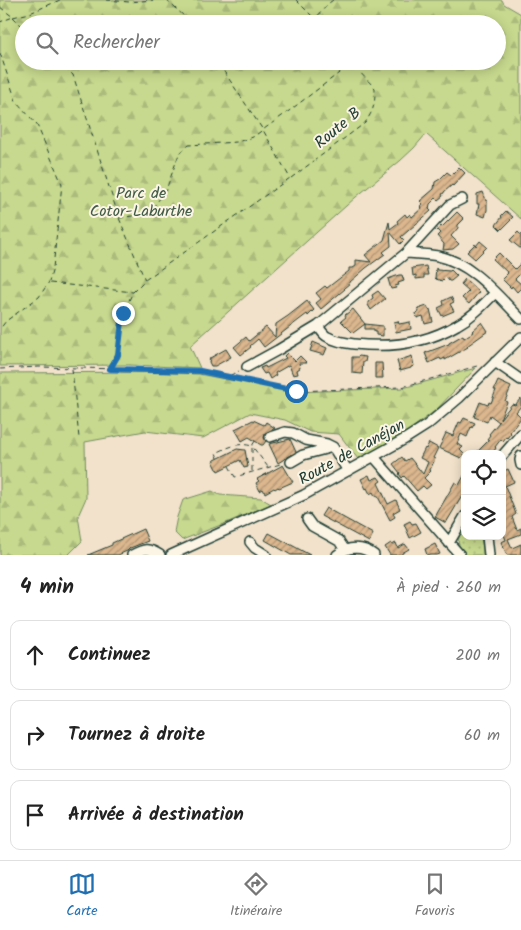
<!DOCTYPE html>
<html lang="fr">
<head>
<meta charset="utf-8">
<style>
	:root { --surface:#fff; --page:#f2f2f2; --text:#222; --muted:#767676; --line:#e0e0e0; --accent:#1f6fb2 }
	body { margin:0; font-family:Kalam,sans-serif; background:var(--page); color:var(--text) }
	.controls { position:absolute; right:15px; bottom:15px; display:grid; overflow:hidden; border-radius:10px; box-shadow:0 2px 12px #0003 }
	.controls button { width:45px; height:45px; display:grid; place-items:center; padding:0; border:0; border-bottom:1px solid var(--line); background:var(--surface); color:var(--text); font:25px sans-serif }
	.stop { position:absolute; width:15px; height:15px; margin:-11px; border:4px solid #1f6fb2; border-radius:50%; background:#fff }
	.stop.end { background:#1f6fb2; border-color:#fff; box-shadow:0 1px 5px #0008 }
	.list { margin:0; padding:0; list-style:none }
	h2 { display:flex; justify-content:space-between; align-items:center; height:65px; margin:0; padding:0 20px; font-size:21px }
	h2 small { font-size:16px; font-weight:400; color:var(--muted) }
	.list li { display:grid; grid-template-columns:32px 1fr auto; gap:15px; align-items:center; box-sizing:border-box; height:70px; margin:0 10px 10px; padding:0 10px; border:1px solid var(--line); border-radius:10px }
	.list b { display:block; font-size:19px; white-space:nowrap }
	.list em { font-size:16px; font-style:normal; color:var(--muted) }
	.icon { flex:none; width:28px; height:28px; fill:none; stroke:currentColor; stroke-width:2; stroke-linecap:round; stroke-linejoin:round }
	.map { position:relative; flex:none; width:521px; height:555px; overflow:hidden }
	.search { position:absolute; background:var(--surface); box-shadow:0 2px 12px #0003; left:15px; right:15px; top:15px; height:55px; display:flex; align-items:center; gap:12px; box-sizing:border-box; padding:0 18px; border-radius:28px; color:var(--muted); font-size:19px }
	.sheet { height:305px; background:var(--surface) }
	nav { display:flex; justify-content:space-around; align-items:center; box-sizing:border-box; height:70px; border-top:1px solid var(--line); background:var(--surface); font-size:14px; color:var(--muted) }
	nav a { display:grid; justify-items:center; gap:2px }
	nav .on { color:var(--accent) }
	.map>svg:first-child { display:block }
	.grass { fill:url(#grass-dots); stroke:#738b61 }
	.forest { fill:url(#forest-firs); stroke:#738b61; fill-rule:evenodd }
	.building { fill:url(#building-hatch); stroke:#1f3d34 }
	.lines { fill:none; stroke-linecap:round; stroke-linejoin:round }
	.minor-casing { stroke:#1f3d34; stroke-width:12 }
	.path { stroke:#1f3d34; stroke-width:1; stroke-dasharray:5 4; stroke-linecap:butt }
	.minor { stroke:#fcf5e5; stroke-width:9 }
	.route { stroke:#1f6fb2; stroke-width:6 }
	.labels { text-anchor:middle; stroke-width:4; stroke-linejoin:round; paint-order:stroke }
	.street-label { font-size:16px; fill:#1f3d34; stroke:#fcf5e5 }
	.park-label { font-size:16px; fill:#415c46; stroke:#fcf5e5 }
</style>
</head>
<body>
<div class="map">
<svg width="521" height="555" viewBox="0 0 521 555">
	<defs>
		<pattern id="grass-dots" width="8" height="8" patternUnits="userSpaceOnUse" patternTransform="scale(1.25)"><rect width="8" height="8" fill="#c7d98e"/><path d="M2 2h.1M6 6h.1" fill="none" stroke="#aabb7b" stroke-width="1.8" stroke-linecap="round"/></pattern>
		<pattern id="forest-firs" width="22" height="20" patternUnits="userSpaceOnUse" patternTransform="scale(1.25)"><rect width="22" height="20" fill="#c7d98e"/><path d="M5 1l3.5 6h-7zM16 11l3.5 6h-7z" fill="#aabb7b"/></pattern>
		<pattern id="building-hatch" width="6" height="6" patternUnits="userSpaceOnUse" patternTransform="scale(1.25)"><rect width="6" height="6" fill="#dcb78e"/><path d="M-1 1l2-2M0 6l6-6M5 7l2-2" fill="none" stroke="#b29675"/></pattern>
	</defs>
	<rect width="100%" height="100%" fill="#f2e2cb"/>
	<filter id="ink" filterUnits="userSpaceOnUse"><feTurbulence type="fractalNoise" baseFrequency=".02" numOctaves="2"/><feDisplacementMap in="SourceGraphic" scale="10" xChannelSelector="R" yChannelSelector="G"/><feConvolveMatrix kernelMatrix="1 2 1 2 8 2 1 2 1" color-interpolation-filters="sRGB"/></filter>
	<g filter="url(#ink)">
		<path class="grass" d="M 465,526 L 465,536 L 481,536 L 484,555 L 466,555 C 455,543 457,539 465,526 Z"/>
		<path class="forest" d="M 0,0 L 502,0 L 504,4 L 521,14 L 521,219 L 426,134 L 414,148 L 400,161 L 356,197 L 190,346 L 200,368 L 129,365 L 0,366 ZM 24,24 L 497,24 L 497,61 L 24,61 Z
			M 476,368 L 436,410 L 407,432 L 371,453 L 358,459 L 339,434 L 310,432 L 285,420 L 250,413 L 203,438 L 145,431 L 85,442 L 86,498 L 78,516 L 82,541 L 68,555 L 0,555 L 0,373 L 156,372 L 199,374 L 295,392 L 403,388 Z
			M 212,491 L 220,495 L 261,498 L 271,504 L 226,523 L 182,540 L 174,532 L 177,517 L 183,500 Z"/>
		<path class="building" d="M 459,167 L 465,173 L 453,186 L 452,185 L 444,192 L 444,193 L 442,194 L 443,196 L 438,200 L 436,198 L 430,204 L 429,209 L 431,211 L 401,237 L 404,240 L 400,244 L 390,232 L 391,246 L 383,252 L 385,254 L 366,268 L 350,282 L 350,283 L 344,288 L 345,289 L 321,309 L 316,303 L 321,299 L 316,293 L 325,286 L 327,288 L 349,271 L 349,268 L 353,268 L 356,266 L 356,260 L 371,262 L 365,255 L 384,240 L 389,222 L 390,229 L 398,223 L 397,221 L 405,214 L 407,217 L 410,214 L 412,217 L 422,208 L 420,206 L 423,204 L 420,201 L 434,189 L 435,182 L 440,179 L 447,172 L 451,175 Z
			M 483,192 L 486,200 L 487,200 L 487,210 L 485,217 L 477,214 L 479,204 L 477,204 L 477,194 Z
			M 506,211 L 513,217 L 510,220 L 511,220 L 501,230 L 496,225 L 502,217 L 501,216 Z
			M 457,212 L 464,219 L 458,225 L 458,228 L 451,236 L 459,244 L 453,249 L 443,250 L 444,244 L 437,236 L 440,233 L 437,230 L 441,226 L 442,227 Z
			M 518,232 L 521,235 L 521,249 L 510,240 Z
			M 480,241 L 487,247 L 475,259 L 467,252 L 475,244 L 476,246 Z
			M 499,253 L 515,269 L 521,263 L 521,273 L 515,279 L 521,284 L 521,288 L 517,292 L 512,286 L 511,288 L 502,279 L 508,273 L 493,259 Z
			M 426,266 L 428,275 L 424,275 L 424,278 L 416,279 L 416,275 L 413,276 L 412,268 Z
			M 436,268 L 437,270 L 450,271 L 451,270 L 457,276 L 451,281 L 449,281 L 446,277 L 442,281 L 436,279 L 435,278 Z
			M 399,275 L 402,275 L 404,281 L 398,283 L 399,285 L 395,286 L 396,288 L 391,289 L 388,279 Z
			M 465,279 L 479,292 L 469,304 L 462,298 L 469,291 L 461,284 Z
			M 378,291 L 385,299 L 371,310 L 368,305 L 368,302 L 373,298 L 372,295 Z
			M 451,297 L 454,302 L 450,304 L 454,311 L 442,316 L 438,308 L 444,305 L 443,301 Z
			M 307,301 L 314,310 L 308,316 L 307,314 L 299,320 L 264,347 L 258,339 L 250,346 L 251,347 L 241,355 L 234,347 L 246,337 L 249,341 L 266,327 L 275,337 L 276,324 L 288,316 Z
			M 427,306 L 429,310 L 430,309 L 433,322 L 425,324 L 423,316 L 417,318 L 416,313 L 419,312 L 418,309 Z
			M 353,309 L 365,324 L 353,333 L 341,321 L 346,317 L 345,315 Z
			M 398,321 L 399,324 L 410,322 L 411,329 L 396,332 L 394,322 Z
			M 482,322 L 488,331 L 467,346 L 468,347 L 445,360 L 445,358 L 441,360 L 440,358 L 429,363 L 425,353 L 449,344 L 449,343 L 463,335 L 464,338 L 473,332 L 472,331 Z
			M 365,324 L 383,326 L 383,336 L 376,335 L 376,332 L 374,332 L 374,329 L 365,329 Z
			M 313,342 L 327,348 L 324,355 L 310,351 Z
			M 226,349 L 231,357 L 215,366 L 211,366 L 209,362 L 210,358 Z
			M 287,353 L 295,361 L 300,356 L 307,363 L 299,363 L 300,368 L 297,370 L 298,374 L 293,375 L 289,365 L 275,373 L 276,375 L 270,379 L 267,373 L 264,374 L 260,368 L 265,366 L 266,368 L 286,358 L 284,356 Z
			M 359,356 L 366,357 L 365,362 L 363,362 L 362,374 L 352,373 L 352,357 L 358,357 Z
			M 412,356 L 414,366 L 411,367 L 411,368 L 400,371 L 397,361 Z
			M 375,363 L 382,363 L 383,378 L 375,378 Z
			M 498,381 L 511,387 L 505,401 L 507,402 L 500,419 L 512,404 L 515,405 L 521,398 L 521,406 L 516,412 L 521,417 L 521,418 L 510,432 L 511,433 L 507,438 L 506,437 L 503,441 L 501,439 L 495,447 L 496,448 L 492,454 L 481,454 L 478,451 L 489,440 L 487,439 L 490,435 L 489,434 L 499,422 L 490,415 L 487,422 L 474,417 L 480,402 L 488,405 L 489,402 L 491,403 L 496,390 L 494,390 Z
			M 464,418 L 475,423 L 472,428 L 471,427 L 467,437 L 461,434 L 457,444 L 463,447 L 460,450 L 464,454 L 461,458 L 439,448 L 446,433 L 453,436 L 459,422 L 461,423 Z
			M 253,420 L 264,425 L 266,422 L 275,428 L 265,433 L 264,438 L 266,441 L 263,445 L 261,445 L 249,437 L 242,441 L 235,429 Z
			M 290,439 L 296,452 L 278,463 L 269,444 Z
			M 429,443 L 438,448 L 433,458 L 435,459 L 430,470 L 431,471 L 424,478 L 431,485 L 426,489 L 423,486 L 417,491 L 404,476 L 402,478 L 399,474 L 400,473 L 393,464 L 402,457 L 405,461 L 410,458 L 423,474 L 428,462 L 420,458 L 425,448 L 426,449 Z
			M 237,449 L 245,450 L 248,467 L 244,468 L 240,460 L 218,471 L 213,461 Z
			M 283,465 L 293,482 L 279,488 L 278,487 L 275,489 L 274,488 L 265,493 L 263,489 L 260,491 L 256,483 L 259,481 L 257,479 Z
			M 508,469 L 514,482 L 505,486 L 516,514 L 512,517 L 517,530 L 521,528 L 521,534 L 508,539 L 512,548 L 521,544 L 521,555 L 507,555 L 501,542 L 506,540 L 502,530 L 502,472 Z
			M 465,474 L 465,491 L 446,523 L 435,517 L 455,482 L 459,485 Z
			M 369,475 L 371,480 L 378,477 L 381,481 L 378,483 L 388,504 L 396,500 L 400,509 L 393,513 L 395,517 L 390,520 L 377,495 L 375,496 L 373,492 L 370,494 L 367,488 L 366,489 L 361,479 Z
			M 326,508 L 373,534 L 369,542 L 321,516 Z
			M 410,521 L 412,524 L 416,523 L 421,532 L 410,538 L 404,524 Z
			M 143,529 L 148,541 L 130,548 L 127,551 L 118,555 L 88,555 L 112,545 L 112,543 Z
			M 269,533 L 310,555 L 291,555 L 265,540 Z
			M 391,543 L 392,545 L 396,543 L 398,548 L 405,544 L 409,549 L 402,553 L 402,555 L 390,555 L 385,547 Z
			M 435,544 L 440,554 L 437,555 L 427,555 L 425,549 Z"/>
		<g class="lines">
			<defs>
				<path id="minor" d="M 406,253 L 450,205 L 462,199
					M 318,326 C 321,330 323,335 328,337 C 335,341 346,343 354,344 C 390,348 425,344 457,325 C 472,317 483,305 495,293
					M 495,362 L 521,380
					M 247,367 L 278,350 L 318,326 L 406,253 C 417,254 427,254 438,256 C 472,263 497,295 521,319
					M 270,437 L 285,432 L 293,433 L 306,440 L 327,444 L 333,447
					M 502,456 L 521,434
					M 521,456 L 520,460 L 521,465
					M 374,457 L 460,555
					M 291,462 L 303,455 L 333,447 L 348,471
					M 307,519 L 312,526 L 339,541 L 345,550
					M 487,536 L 489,555
					M 250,542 L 255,548 L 266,555
					M 449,543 L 465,516
					M 132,555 C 144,549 148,547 160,555
					M 171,555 L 304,495 L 405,439 L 427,425 L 459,398 L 521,337
					M 337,555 C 348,546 363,546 374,555"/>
			</defs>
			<use href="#minor" class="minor-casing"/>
			<path class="path" d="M 106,0 L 129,2 L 154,0
				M 166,0 L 193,24
				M 296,0 L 315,19
				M 0,7 L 13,17 L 0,22
				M 13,17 L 30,13 L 60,0
				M 13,17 L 24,28
				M 317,24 L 315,19 L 329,3 L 333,0
				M 0,53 L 16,101 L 37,125 L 62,184 L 53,268 L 49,282 L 39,297 L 6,321 L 0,329
				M 58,61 L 73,75 L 119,218 L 145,280
				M 291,178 L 365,123 C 374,109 375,106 375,88 L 349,61
				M 119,218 L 145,214 L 152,209 L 166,190 L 179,154 L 189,145 L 237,142 L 253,137 L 289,111 L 351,64
				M 50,283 L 133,292
				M 0,369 L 39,367 L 200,371 L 296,391 L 402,387 L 477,366 L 478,369
				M 72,369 L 79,438
				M 110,369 L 117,355 L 123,313 L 133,292 L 145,280 L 290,178 L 263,130 L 217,61
				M 231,376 L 231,375 L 239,371
				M 255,441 L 252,446 L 268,467
				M 218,458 L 216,453 C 229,447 238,442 252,446 L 252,471
				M 229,466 L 235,477 L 284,463"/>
			<use href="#minor" class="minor"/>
		</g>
	</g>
	<g class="lines" filter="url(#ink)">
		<path class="route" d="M 123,313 L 118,355 L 110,369 L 200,371 L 296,391"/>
	</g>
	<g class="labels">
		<g class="street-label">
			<text transform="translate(337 127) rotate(-40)" y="6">Route B</text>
			<text transform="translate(351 451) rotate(-29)" y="6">Route de Canéjan</text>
		</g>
		<g class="park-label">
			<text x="141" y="198">Parc de<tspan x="141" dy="18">Cotor-Laburthe</tspan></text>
		</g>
	</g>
</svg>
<div class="controls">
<button><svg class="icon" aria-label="locate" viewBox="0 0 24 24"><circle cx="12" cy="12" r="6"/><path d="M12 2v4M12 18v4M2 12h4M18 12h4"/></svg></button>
<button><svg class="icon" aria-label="layers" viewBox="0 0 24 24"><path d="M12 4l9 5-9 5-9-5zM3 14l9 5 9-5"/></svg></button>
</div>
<div class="stop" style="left:296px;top:391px"></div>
<div class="stop end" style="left:123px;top:313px"></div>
<div class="search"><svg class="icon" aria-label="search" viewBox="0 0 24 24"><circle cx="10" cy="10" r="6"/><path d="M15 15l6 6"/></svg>Rechercher</div>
</div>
<section class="sheet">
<h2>4 min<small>À pied · 260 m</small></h2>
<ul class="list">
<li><svg class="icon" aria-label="ahead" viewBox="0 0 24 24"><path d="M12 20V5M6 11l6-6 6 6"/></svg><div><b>Continuez</b></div><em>200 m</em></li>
<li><svg class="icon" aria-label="right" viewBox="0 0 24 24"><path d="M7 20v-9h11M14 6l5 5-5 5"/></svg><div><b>Tournez à droite</b></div><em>60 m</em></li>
<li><svg class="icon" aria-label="arrive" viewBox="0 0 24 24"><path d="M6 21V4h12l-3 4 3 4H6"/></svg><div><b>Arrivée à destination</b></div></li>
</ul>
</section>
<nav>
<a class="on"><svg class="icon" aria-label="map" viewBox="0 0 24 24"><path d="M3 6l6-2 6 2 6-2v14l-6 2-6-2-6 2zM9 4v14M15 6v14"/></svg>Carte</a>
<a><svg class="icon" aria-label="directions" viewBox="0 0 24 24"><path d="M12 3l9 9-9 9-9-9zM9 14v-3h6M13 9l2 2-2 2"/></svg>Itinéraire</a>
<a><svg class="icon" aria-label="saved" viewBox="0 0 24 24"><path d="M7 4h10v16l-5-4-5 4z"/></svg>Favoris</a>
</nav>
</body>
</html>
